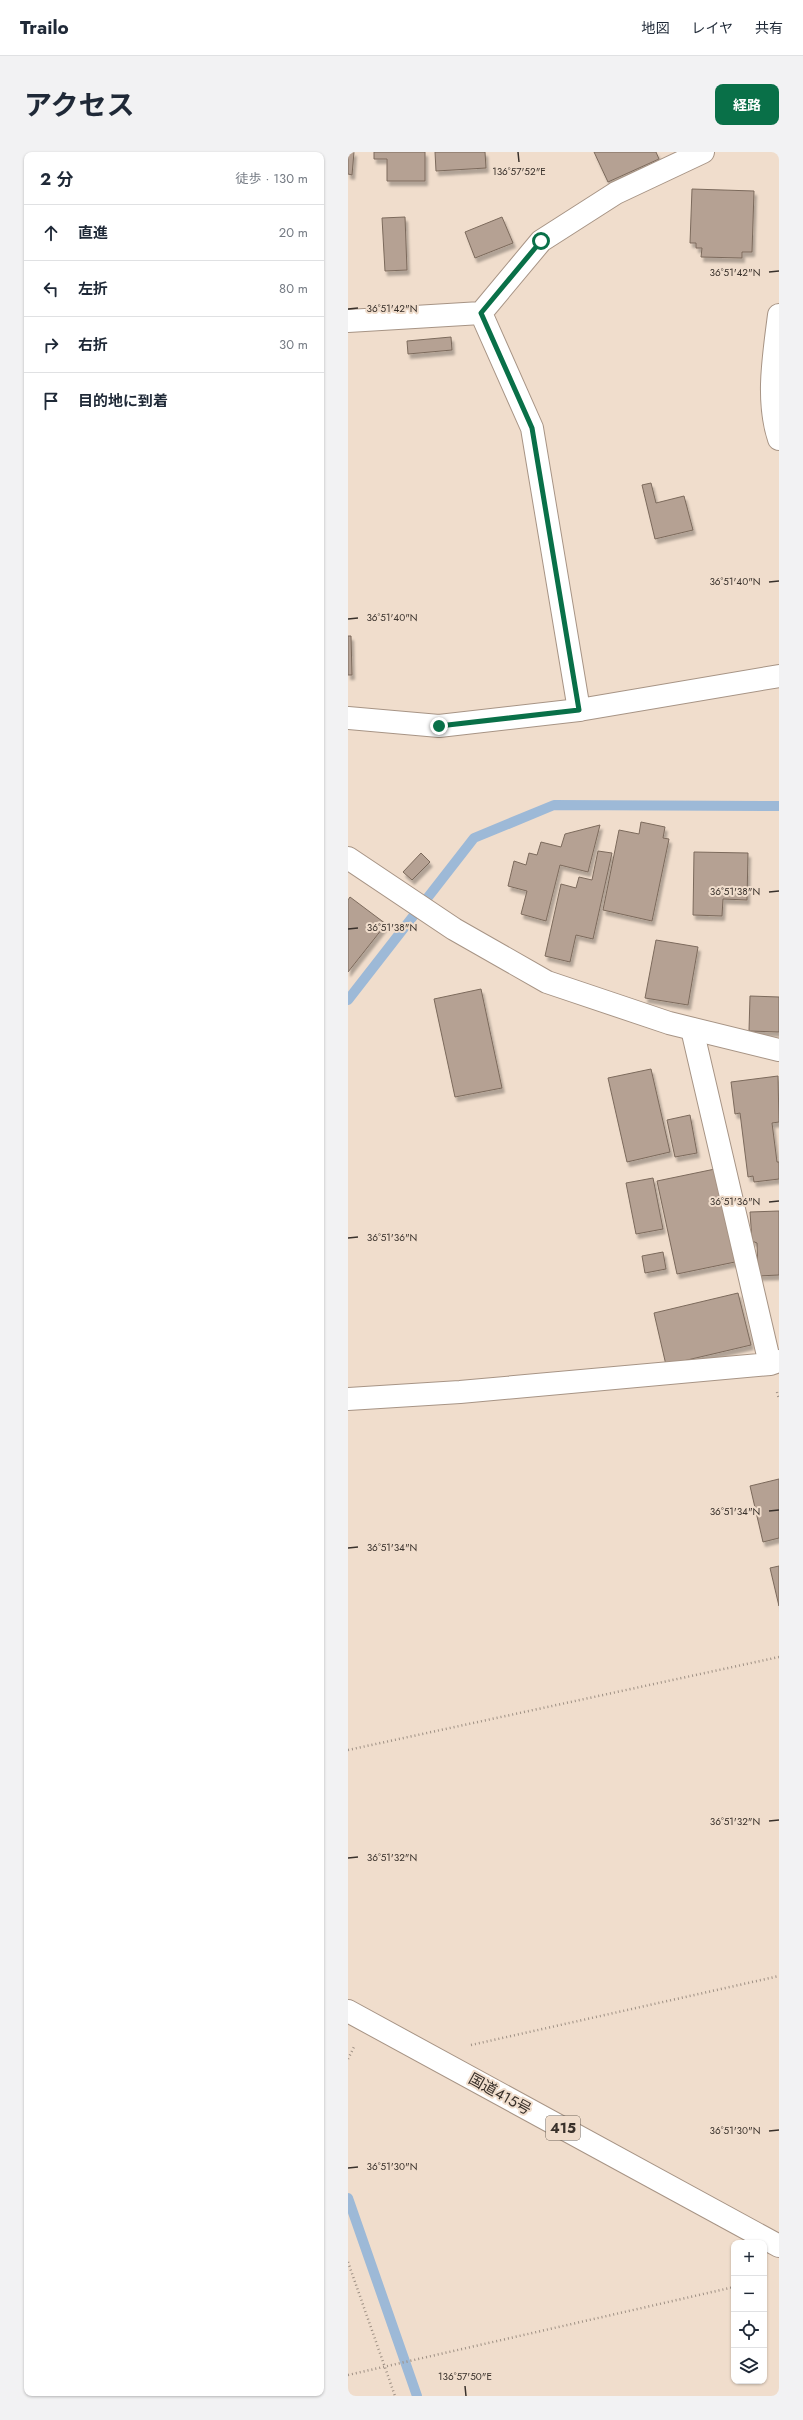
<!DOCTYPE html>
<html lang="ja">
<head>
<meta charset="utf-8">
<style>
	:root { --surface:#fff; --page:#f2f2f3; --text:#1f2937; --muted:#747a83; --line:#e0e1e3; --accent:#097048 }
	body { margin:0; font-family:Jost,"Noto Sans JP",sans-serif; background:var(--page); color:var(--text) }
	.controls { position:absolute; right:12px; bottom:12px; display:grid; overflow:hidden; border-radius:8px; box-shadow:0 1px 3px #0004 }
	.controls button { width:36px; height:36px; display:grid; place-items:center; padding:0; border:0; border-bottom:1px solid var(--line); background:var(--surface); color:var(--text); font:20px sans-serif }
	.stop { position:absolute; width:12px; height:12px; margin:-9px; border:3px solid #097048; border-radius:50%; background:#fff }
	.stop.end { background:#097048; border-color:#fff; box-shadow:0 1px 4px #0008 }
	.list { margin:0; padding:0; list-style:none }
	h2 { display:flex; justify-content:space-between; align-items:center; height:52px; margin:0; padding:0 16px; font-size:17px }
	h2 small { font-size:13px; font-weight:400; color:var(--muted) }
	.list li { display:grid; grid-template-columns:26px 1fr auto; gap:12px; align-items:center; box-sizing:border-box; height:56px; padding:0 16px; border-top:1px solid var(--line) }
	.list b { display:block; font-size:15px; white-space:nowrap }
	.list em { font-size:13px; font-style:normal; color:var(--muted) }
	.icon { flex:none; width:22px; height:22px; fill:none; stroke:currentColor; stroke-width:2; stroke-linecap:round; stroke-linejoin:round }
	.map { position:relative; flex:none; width:431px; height:2244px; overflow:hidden; border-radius:8px }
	header { display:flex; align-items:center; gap:24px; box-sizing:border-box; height:56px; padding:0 20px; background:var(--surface); border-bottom:1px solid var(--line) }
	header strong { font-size:19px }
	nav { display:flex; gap:22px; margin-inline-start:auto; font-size:14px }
	.intro { display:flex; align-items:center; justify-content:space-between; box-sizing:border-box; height:96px; padding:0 24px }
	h1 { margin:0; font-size:28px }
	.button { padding:10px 18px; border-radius:8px; background:var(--accent); color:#fff; font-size:14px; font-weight:700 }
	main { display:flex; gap:24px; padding:0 24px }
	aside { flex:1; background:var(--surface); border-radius:8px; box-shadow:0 1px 3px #0004 }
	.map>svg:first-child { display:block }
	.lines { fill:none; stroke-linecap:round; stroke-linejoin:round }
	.stream { stroke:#9db9d7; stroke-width:10 }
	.building { fill:#b5a193; stroke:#7c6a5c; filter:url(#shadow) }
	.minor-casing { stroke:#a79485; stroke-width:24 }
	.tertiary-casing { stroke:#a79485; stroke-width:24 }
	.trunk-casing { stroke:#a79485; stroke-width:24 }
	.path { stroke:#9e9084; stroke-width:2.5; stroke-dasharray:1 3; stroke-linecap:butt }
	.minor { stroke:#fff; stroke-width:22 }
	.tertiary { stroke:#fff; stroke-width:22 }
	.trunk { stroke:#fff; stroke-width:22 }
	.route { stroke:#097048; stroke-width:5 }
	.ticks { fill:none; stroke:#39312b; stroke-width:1.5 }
	.labels { text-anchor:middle; stroke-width:4; stroke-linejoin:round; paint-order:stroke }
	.shield { fill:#f0ddcc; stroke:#70655b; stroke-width:1 }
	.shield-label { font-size:14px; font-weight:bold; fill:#39312b }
	.street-label { font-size:15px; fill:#39312b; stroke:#f0ddcc }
	.ticks-label { font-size:10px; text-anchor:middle; fill:#39312b; stroke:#f0ddcc; stroke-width:4; stroke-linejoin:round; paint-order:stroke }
</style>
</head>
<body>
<header>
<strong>Trailo</strong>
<nav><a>地図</a><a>レイヤ</a><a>共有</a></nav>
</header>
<div class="intro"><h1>アクセス</h1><a class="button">経路</a></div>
<main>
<aside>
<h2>2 分<small>徒歩 · 130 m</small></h2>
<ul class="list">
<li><svg class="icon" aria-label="ahead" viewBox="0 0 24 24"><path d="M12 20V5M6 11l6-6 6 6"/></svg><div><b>直進</b></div><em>20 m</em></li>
<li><svg class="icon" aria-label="left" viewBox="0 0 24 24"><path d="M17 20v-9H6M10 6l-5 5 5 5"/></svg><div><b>左折</b></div><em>80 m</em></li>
<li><svg class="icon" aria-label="right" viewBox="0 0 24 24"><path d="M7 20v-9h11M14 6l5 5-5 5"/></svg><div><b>右折</b></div><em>30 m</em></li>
<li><svg class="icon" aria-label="arrive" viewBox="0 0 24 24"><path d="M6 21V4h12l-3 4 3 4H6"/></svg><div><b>目的地に到着</b></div></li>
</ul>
</aside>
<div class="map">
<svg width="431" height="2244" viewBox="0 0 431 2244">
	<defs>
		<filter id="shadow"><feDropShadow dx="2.5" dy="4.5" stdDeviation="1" flood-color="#0004"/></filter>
	</defs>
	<rect width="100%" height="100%" fill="#f0ddcc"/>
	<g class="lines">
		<path class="stream" d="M 0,848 L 126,686 L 206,653 L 431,654
			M 0,2046 L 69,2244"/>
	</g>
	<path class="building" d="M 0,0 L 6,0 L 4,23 L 0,22 Z
		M 26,0 L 77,0 L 77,29 L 39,29 L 39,7 L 26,7 Z
		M 87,0 L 137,0 L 138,16 L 88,19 Z
		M 246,0 L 308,0 L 311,7 L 260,30 Z
		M 344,37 L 406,39 L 404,100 L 394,100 L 394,106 L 353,105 L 354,96 L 348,96 L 348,91 L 342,91 Z
		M 57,65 L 59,118 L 37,119 L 34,66 Z
		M 154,65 L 165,91 L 127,106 L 117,80 Z
		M 103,185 L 104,198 L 60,202 L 59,189 Z
		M 303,331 L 308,351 L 336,344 L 345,378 L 307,387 L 294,333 Z
		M 0,484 L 3,484 L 4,523 L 0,523 Z
		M 293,670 L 317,675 L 315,686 L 321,687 L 304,769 L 255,758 L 271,678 L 291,682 Z
		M 252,673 L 240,720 L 212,713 L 198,769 L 173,762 L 179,739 L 160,734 L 166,709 L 178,713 L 181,701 L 189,703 L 193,690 L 213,695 L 217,682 Z
		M 250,699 L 264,701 L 245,787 L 228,783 L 222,810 L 197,804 L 213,732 L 228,736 L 231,725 L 244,728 Z
		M 346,700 L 400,701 L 399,748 L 375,747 L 374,764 L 345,763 Z
		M 73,701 L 82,710 L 64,728 L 55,720 Z
		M 2,745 L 38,772 L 0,820 L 0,748 Z
		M 308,788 L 350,795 L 340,853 L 297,846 Z
		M 133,837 L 154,936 L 107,945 L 86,847 Z
		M 402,844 L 431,845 L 431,880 L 401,879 Z
		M 303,917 L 322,1000 L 279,1010 L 260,926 Z
		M 430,924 L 431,970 L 424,971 L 429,1010 L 431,1010 L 431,1027 L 406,1030 L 405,1024 L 400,1025 L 392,961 L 387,962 L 383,930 Z
		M 342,963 L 349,1001 L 327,1005 L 319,968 Z
		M 367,1017 L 387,1110 L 329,1122 L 309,1029 Z
		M 305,1026 L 315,1077 L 288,1082 L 278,1031 Z
		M 431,1059 L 431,1123 L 410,1124 L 409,1091 L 404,1089 L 402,1060 Z
		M 315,1100 L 318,1117 L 297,1121 L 294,1104 Z
		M 390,1141 L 403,1193 L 318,1213 L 306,1161 Z
		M 431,1327 L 431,1386 L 415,1390 L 402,1334 Z
		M 431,1414 L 431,1454 L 422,1416 Z"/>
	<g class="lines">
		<defs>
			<path id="minor" d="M 133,161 L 184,276 L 231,558
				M 431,163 C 426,203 418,248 431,287
				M 0,169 L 133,161 L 193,89 L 268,41 L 355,0
				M 344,877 L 422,1212
				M 0,1247 L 112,1240 L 422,1212 L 431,1209"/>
			<path id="tertiary" d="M 0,566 L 91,574 L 231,558 L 431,524
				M 0,706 L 106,777 L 199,830 L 321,871 L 431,898"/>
			<path id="trunk" d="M 0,1859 L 431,2094"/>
		</defs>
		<use href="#minor" class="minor-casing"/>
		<use href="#tertiary" class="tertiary-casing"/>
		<use href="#trunk" class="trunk-casing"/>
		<path class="path" d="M 429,1240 L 431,1247
			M 0,1598 L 431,1505
			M 123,1893 L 431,1824
			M 0,1907 L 6,1895
			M 0,2110 L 47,2244
			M 0,2223 L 386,2135"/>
		<use href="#minor" class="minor"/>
		<use href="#tertiary" class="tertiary"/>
		<use href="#trunk" class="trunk"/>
	</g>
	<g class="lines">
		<path class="route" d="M 91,574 L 231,558 L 184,276 L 133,161 L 193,89"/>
	</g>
	<path class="ticks" d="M 170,0 L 171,10M 421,120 L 431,119M 0,157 L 10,156M 421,430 L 431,429M 0,467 L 10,466M 421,740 L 431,739M 0,777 L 10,776M 421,1050 L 431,1049M 0,1086 L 10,1085M 421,1359 L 431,1358M 0,1396 L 10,1395M 421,1669 L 431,1668M 0,1706 L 10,1705M 421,1979 L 431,1978M 0,2016 L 10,2015M 117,2234 L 118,2244"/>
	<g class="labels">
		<rect class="shield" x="198" y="1964" width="34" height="24" rx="3"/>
		<g class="shield-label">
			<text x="215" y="1981">415</text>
		</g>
		<g class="street-label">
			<text transform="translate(152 1942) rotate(29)" y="5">国道415号</text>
		</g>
	</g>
	<g class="ticks-label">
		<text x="171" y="23">136°57'52"E</text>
		<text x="387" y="124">36°51'42"N</text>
		<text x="44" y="160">36°51'42"N</text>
		<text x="387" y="433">36°51'40"N</text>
		<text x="44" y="469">36°51'40"N</text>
		<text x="387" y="743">36°51'38"N</text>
		<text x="44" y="779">36°51'38"N</text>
		<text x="387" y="1053">36°51'36"N</text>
		<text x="44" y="1089">36°51'36"N</text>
		<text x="387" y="1363">36°51'34"N</text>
		<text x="44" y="1399">36°51'34"N</text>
		<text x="387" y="1673">36°51'32"N</text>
		<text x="44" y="1709">36°51'32"N</text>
		<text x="387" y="1982">36°51'30"N</text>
		<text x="44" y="2018">36°51'30"N</text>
		<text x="117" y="2228">136°57'50"E</text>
	</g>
</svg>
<div class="controls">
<button>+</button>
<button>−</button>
<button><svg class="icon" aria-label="locate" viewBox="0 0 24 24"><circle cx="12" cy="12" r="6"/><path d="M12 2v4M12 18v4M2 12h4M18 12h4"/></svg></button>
<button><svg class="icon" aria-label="layers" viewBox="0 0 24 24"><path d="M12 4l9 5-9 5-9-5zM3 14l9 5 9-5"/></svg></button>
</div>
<div class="stop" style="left:193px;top:89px"></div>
<div class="stop end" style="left:91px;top:574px"></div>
</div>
</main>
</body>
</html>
